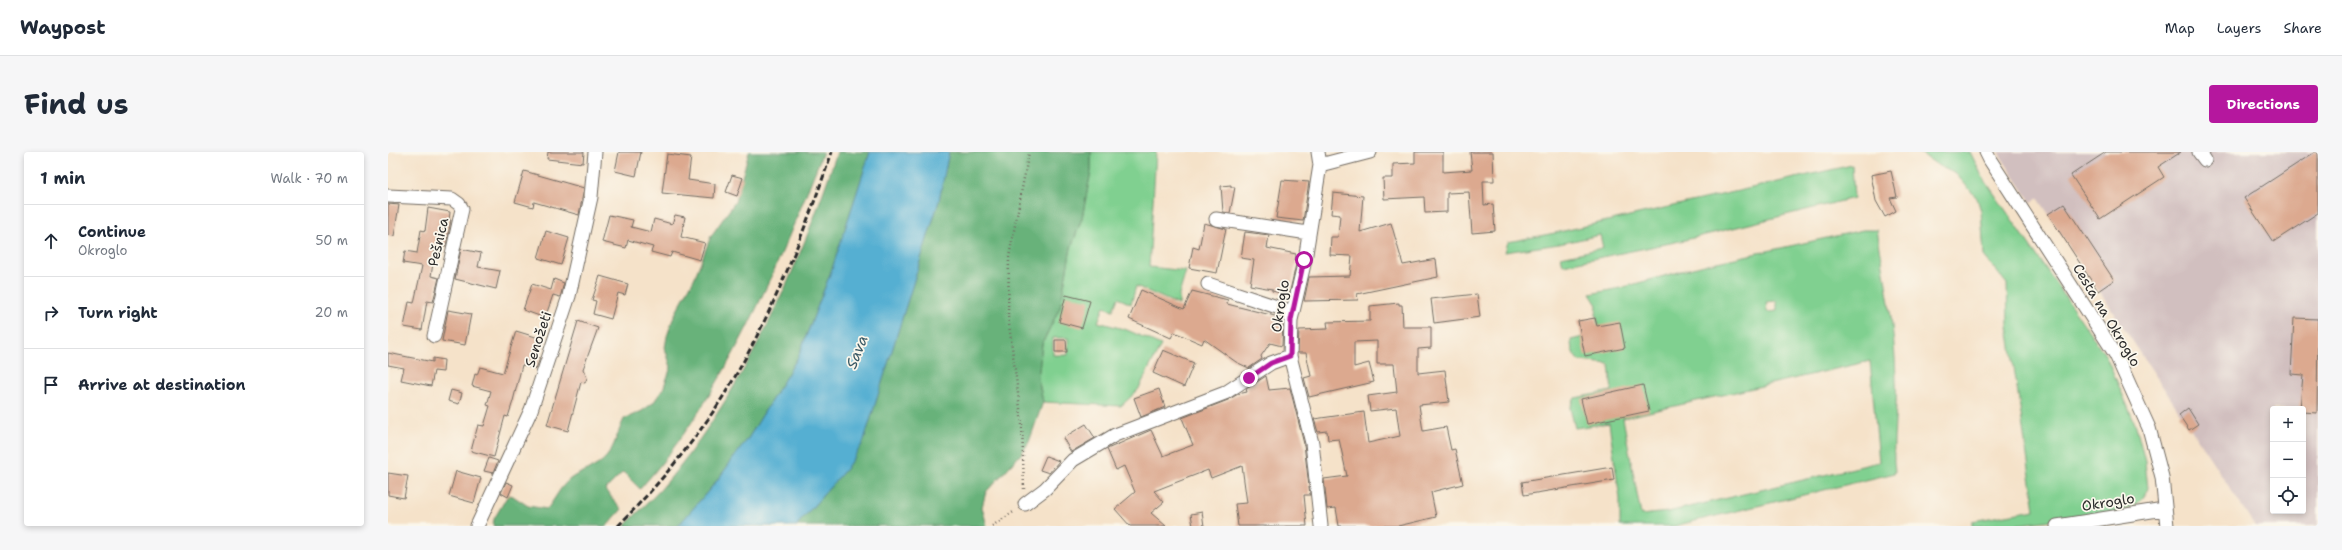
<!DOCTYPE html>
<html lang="en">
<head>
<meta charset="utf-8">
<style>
	:root { --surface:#fff; --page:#f6f6f7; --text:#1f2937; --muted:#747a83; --line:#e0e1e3; --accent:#b5179e }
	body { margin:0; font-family:"Shantell Sans",sans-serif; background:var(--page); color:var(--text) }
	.controls { position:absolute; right:12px; bottom:12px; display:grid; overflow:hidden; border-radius:4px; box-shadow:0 2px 6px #0003 }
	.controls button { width:36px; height:36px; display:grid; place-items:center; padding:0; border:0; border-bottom:1px solid var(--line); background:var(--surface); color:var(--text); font:20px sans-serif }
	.stop { position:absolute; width:12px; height:12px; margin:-9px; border:3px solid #b5179e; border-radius:50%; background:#fff }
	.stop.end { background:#b5179e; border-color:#fff; box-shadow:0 1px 4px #0008 }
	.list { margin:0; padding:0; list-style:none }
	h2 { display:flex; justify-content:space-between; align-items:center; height:52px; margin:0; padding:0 16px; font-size:17px }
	h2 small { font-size:13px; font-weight:400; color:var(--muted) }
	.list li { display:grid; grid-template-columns:26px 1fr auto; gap:12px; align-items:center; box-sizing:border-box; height:72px; padding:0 16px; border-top:1px solid var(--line) }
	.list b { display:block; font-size:15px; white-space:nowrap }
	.list p { margin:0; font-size:13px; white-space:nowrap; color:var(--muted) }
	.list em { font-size:13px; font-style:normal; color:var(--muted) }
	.icon { flex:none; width:22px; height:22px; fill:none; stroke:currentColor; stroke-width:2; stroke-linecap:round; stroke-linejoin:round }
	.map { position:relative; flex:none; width:1930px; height:374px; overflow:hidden; border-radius:4px }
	header { display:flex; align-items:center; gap:24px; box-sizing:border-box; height:56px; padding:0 20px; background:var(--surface); border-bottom:1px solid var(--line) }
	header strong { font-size:19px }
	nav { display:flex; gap:22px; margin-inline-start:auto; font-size:14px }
	.intro { display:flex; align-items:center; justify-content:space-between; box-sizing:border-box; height:96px; padding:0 24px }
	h1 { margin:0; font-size:28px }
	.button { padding:10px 18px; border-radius:4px; background:var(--accent); color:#fff; font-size:14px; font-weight:700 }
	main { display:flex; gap:24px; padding:0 24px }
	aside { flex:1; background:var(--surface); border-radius:4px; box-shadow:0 2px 6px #0003 }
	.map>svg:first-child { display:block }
	.industrial { fill:#d1bfbf; fill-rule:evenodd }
	.green { fill:#80d090; stroke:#567e5e; fill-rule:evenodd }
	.forest { fill:#68b27a; stroke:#4a6e52 }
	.water { fill:#54afd2; stroke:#406d7e }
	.building { fill:#dca98f }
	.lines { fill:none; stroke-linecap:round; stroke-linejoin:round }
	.minor-casing { stroke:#726b62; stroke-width:15 }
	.path { stroke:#726b62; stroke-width:2.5; stroke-dasharray:1 3; stroke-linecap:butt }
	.minor { stroke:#fff; stroke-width:13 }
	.rail { stroke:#2b2b2b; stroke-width:3; stroke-dasharray:6 3; stroke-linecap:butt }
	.route { stroke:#b5179e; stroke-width:5 }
	.labels { text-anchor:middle; stroke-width:3.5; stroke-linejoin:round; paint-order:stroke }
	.street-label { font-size:14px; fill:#2b2b2b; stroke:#fbf7ec }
	.water-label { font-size:15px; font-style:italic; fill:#395965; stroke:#fbf7ec }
</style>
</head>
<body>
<header>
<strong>Waypost</strong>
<nav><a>Map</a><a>Layers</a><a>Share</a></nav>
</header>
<div class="intro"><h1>Find us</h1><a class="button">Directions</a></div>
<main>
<aside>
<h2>1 min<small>Walk · 70 m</small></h2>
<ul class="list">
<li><svg class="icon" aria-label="ahead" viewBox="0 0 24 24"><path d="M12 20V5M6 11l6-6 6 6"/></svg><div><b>Continue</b><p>Okroglo</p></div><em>50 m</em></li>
<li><svg class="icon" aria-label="right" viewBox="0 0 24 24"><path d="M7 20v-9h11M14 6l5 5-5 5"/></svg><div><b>Turn right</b></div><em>20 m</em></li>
<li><svg class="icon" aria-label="arrive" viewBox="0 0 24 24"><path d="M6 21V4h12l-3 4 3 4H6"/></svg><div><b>Arrive at destination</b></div></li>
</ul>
</aside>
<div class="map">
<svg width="1930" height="374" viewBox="0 0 1930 374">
	<rect width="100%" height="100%" fill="#fbf7ec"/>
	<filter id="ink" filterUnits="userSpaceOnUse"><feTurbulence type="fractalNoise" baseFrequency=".025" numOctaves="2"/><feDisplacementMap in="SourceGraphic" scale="8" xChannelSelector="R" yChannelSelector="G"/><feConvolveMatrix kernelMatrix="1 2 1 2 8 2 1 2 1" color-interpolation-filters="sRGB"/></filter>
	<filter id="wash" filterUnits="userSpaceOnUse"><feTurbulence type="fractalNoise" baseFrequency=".012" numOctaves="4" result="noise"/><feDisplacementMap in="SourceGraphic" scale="16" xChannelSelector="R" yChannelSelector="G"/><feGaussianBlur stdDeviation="0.9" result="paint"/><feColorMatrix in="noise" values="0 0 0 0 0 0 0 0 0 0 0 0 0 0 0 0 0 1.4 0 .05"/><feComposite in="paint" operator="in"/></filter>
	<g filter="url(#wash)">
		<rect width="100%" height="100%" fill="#f5e2c9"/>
		<path class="industrial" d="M 1610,0 L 1930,0 L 1930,374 L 1867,374 L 1650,46 L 1643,50 ZM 1885,257 L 1915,257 L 1915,359 L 1885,359 Z"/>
		<path class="green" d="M 703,0 L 768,0 L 761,115 L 798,119 L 791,143 L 791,153 L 748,134 L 743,152 L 730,146 L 725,158 L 716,155 L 710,170 L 739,178 L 773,193 L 750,238 L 733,254 L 655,250 L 650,226 L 654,192 L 672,155 L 683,96 L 694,66 L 703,19 ZM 665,186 L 680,186 L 680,203 L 665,203 Z
			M 1531,0 L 1582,0 L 1594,24 L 1718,204 L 1748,274 L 1757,310 L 1760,336 L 1755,347 L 1744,355 L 1732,360 L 1615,374 L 1584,374 L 1584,369 L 1647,358 L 1620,174 L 1619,132 L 1596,104 L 1593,59 L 1589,46 L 1568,22 L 1551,14 Z
			M 1464,13 L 1466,46 L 1297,88 L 1175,113 L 1173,105 L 1215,96 L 1212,83 L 1171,92 L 1117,100 L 1120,90 L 1167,81 Z
			M 1475,78 L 1489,78 C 1497,127 1507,177 1508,227 C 1510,258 1503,290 1507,321 L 1286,374 L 1232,374 L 1232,347 L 1221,271 L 1187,276 L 1182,256 L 1187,246 L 1224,239 L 1221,212 L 1191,209 C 1185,203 1183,197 1183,188 L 1212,181 L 1208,163 L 1209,153 L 1202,142 L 1232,136 L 1320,112 ZM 1389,149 L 1389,159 L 1379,160 L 1378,150 ZM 1482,209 L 1491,310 L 1280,360 L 1253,363 L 1235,266 Z"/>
		<path class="forest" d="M 361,0 L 435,0 C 388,119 338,241 252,337 L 235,320 L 217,338 L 234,357 L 219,374 L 105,374 L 106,367 L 120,343 L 125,344 L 140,354 L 159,357 C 167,347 172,335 182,327 C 194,318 206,319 219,304 C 227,294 230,279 236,267 L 254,259 L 265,251 L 275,237 L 283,215 L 277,196 L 279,184 L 286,164 L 306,127 L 323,84 L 347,50 Z
			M 449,0 L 482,0 L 444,117 L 410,205 L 361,285 L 328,330 L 290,374 L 236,374 C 252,358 270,342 284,324 C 361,228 411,116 449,0 Z
			M 561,0 L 703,0 L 703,19 L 694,66 L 683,96 L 672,155 L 654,192 L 650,226 L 655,250 L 641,290 L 633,302 L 598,340 L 594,355 L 599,374 L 408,374 L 458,317 L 475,291 L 551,49 Z"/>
		<path class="water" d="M 482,0 L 561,0 L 551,49 L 475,291 L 458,317 L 408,374 L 290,374 L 328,330 L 361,285 L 410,205 L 444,117 Z"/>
		<g id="blocks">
			<path class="building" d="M 160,0 L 196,0 L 195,11 L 159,7 Z
				M 231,0 L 253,0 L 248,24 L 227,19 Z
				M 1027,0 L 1055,0 L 1055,20 L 1084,18 L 1082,0 L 1105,0 L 1106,29 L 1095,29 L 1096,53 L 1105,52 L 1107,79 L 1084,81 L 1081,40 L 1059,41 L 1059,60 L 1037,61 L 1036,45 L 996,47 L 995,26 L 1005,26 L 1005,12 L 1027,11 Z
				M 1718,0 L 1793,0 L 1770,15 L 1776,25 L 1712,67 L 1683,23 Z
				M 1927,0 L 1930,0 L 1930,61 L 1885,90 L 1856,46 Z
				M 279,2 L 303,5 L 300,28 L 327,32 L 326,46 L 274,41 Z
				M 136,19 L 196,36 L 191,63 L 146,50 L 145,55 L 127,50 Z
				M 1503,19 L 1509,45 L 1502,46 L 1508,59 L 1497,65 L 1488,49 L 1483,23 Z
				M 344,23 L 355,26 L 349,44 L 338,40 Z
				M 894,28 L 921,30 L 915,69 L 888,66 Z
				M 843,33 L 843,35 L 847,35 L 842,61 L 835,60 L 833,34 Z
				M 945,41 L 975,44 L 972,80 L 1003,71 L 1015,113 L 1048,107 L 1050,125 L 969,142 L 970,148 L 916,149 L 921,125 L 962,124 L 964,104 L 942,103 L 943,85 L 950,85 L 952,63 L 943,62 Z
				M 0,52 L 11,53 L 6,84 L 0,83 Z
				M 1676,52 L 1726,128 L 1710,139 L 1660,62 Z
				M 40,56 L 62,60 L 61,68 L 63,68 L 58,94 L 48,93 L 43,124 L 51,126 L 45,150 L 39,149 L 34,178 L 16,175 L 21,150 L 26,151 L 34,114 L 15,111 L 17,99 L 29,101 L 33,78 L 37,79 Z
				M 221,63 L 245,68 L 243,75 L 263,80 L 266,67 L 284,72 L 287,63 L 297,65 L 293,85 L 317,91 L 312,108 L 284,100 L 282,105 L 263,100 L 265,95 L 240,88 L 238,96 L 214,90 Z
				M 816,71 L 838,77 L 829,121 L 801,116 L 805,95 L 811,97 Z
				M 158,79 L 181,86 L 173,113 L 150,106 Z
				M 857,80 L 881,83 L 879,96 L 908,102 L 907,108 L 909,108 L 901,143 L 884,139 L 884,137 L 862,133 L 866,108 L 853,106 Z
				M 73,97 L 93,101 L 90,115 L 112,119 L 108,137 L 67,127 Z
				M 212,124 L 240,132 L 237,143 L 230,141 L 223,167 L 205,162 L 208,149 L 204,148 Z
				M 166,127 L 176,131 L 173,142 L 172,145 L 165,143 L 157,166 L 135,158 L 144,132 L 163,138 Z
				M 753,138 L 796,157 L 804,139 L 840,148 L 839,152 L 895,166 L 894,194 L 882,191 L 873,204 L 874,207 L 861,216 L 848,210 L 816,187 L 814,192 L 786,180 L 783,186 L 741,167 Z
				M 1089,142 L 1092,165 L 1046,171 L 1043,147 Z
				M 678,143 L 702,149 L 694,176 L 671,170 Z
				M 1011,151 L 1011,153 L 1014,153 L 1015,175 L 1043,175 L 1043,196 L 1030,197 L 1030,221 L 1057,218 L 1061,250 L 1031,253 L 1035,279 L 1058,275 L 1063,298 L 1067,297 L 1075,332 L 1043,340 L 1048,365 L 1010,374 L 951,374 L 948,356 L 939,357 L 936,327 L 959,324 L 951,287 L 940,288 L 939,279 L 930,280 L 926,267 L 976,260 L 980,291 L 1012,284 L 1008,256 L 982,259 L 980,244 L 1009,240 L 1006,212 L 989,212 L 989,189 L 966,190 L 966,215 L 981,211 L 986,230 L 921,245 L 916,226 L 923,224 L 918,201 L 910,201 L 911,178 L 940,177 L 939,170 L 982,169 L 982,154 Z
				M 60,158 L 83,162 L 77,193 L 54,189 Z
				M 1207,166 L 1209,174 L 1232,170 L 1237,196 L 1197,204 L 1190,169 Z
				M 1906,166 L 1930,167 L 1929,261 L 1915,260 L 1915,257 L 1912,257 L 1915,223 L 1903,222 Z
				M 190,169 L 210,176 L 195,217 L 199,226 L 197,231 L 193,230 L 180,279 L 159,273 Z
				M 128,179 L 151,186 L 145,204 L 152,206 L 148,217 L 134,213 L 125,249 L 120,265 L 117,264 L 106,305 L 83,299 L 90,273 L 96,274 L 102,254 L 99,253 L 103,239 L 84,234 L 87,222 L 89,223 L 92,215 L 115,221 Z
				M 667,188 L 678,188 L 679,200 L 667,200 Z
				M 775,198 L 806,211 L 796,235 L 765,221 Z
				M 0,201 L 45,210 L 45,206 L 56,208 L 55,220 L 46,219 L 43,234 L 13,228 L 16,216 L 0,213 Z
				M 878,224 L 881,238 L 902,236 L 916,292 L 922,343 L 916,343 L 919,374 L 850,374 L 847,352 L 859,351 L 854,314 L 823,326 L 820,318 L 766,339 L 776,350 L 763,361 L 778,374 L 742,374 L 727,357 L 747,340 L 736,314 L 728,318 L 719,297 L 763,278 L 775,304 L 805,293 L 794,266 L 840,248 L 850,242 L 859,240 L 858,237 Z
				M 1255,233 L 1261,259 L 1199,272 L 1193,247 Z
				M 771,237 L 777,255 L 753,265 L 746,246 Z
				M 63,238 L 74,241 L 71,252 L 60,249 Z
				M 1800,256 L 1810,272 L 1801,278 L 1791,263 Z
				M 698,272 L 707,286 L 683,300 L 675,286 Z
				M 658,304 L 671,309 L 661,321 L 652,318 Z
				M 101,306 L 110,309 L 105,321 L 96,319 Z
				M 1224,315 L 1226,328 L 1136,343 L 1134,330 Z
				M 68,319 L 93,326 L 86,351 L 61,344 Z
				M 0,321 L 20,324 L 16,346 L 0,343 Z
				M 118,330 L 125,333 L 120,345 L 113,341 Z
				M 814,360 L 816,374 L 805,374 L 803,362 Z"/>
		</g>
	</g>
	<g filter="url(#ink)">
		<use href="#blocks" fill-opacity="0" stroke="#726b62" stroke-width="1"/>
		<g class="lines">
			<defs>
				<path id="minor" d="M 930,0 L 932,13
					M 1598,0 L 1602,8 L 1728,203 L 1761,276 L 1774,325 L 1779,374
					M 1811,0 L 1817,8
					M 0,44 L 64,47 L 71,52 L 74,57 L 46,184
					M 828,67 L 920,81
					M 820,132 L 904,160
					M 637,352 L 657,337 L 685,308 L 727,283 L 837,241 L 883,211 L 902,204
					M 89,374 L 143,258 L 181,144 L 203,45 L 207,0
					M 933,374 L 924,291 L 902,204 L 903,168 L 917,108 L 932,13 L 982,0
					M 1669,374 L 1776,357"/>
			</defs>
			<use href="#minor" class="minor-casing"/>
			<path class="path" d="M 636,337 L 634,272 L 620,164 L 621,105 L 641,0
				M 604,374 L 627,359"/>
			<use href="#minor" class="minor"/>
			<path class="rail" d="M 230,374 C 269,334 306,291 336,243 C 383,167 415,83 444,0"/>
		</g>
	</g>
	<g class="lines" filter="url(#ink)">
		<path class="route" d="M 861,226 L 883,211 L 902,204 L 903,168 L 916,108"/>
	</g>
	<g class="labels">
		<g class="street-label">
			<text transform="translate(50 90) rotate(-77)" y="5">Pešnica</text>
			<text transform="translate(892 154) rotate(-81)" y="5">Okroglo</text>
			<text transform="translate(1719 163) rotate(59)" y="5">Cesta na Okroglo</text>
			<text transform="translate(150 187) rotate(-72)" y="5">Senožeti</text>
			<text transform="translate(1720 350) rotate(-9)" y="5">Okroglo</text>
		</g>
		<g class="water-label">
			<text transform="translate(469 200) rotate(-68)" y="5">Sava</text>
		</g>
	</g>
</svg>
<div class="controls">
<button>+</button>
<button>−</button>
<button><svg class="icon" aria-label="locate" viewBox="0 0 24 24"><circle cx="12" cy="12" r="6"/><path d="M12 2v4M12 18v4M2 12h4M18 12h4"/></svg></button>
</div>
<div class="stop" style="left:916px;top:108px"></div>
<div class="stop end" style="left:861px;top:226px"></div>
</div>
</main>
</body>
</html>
